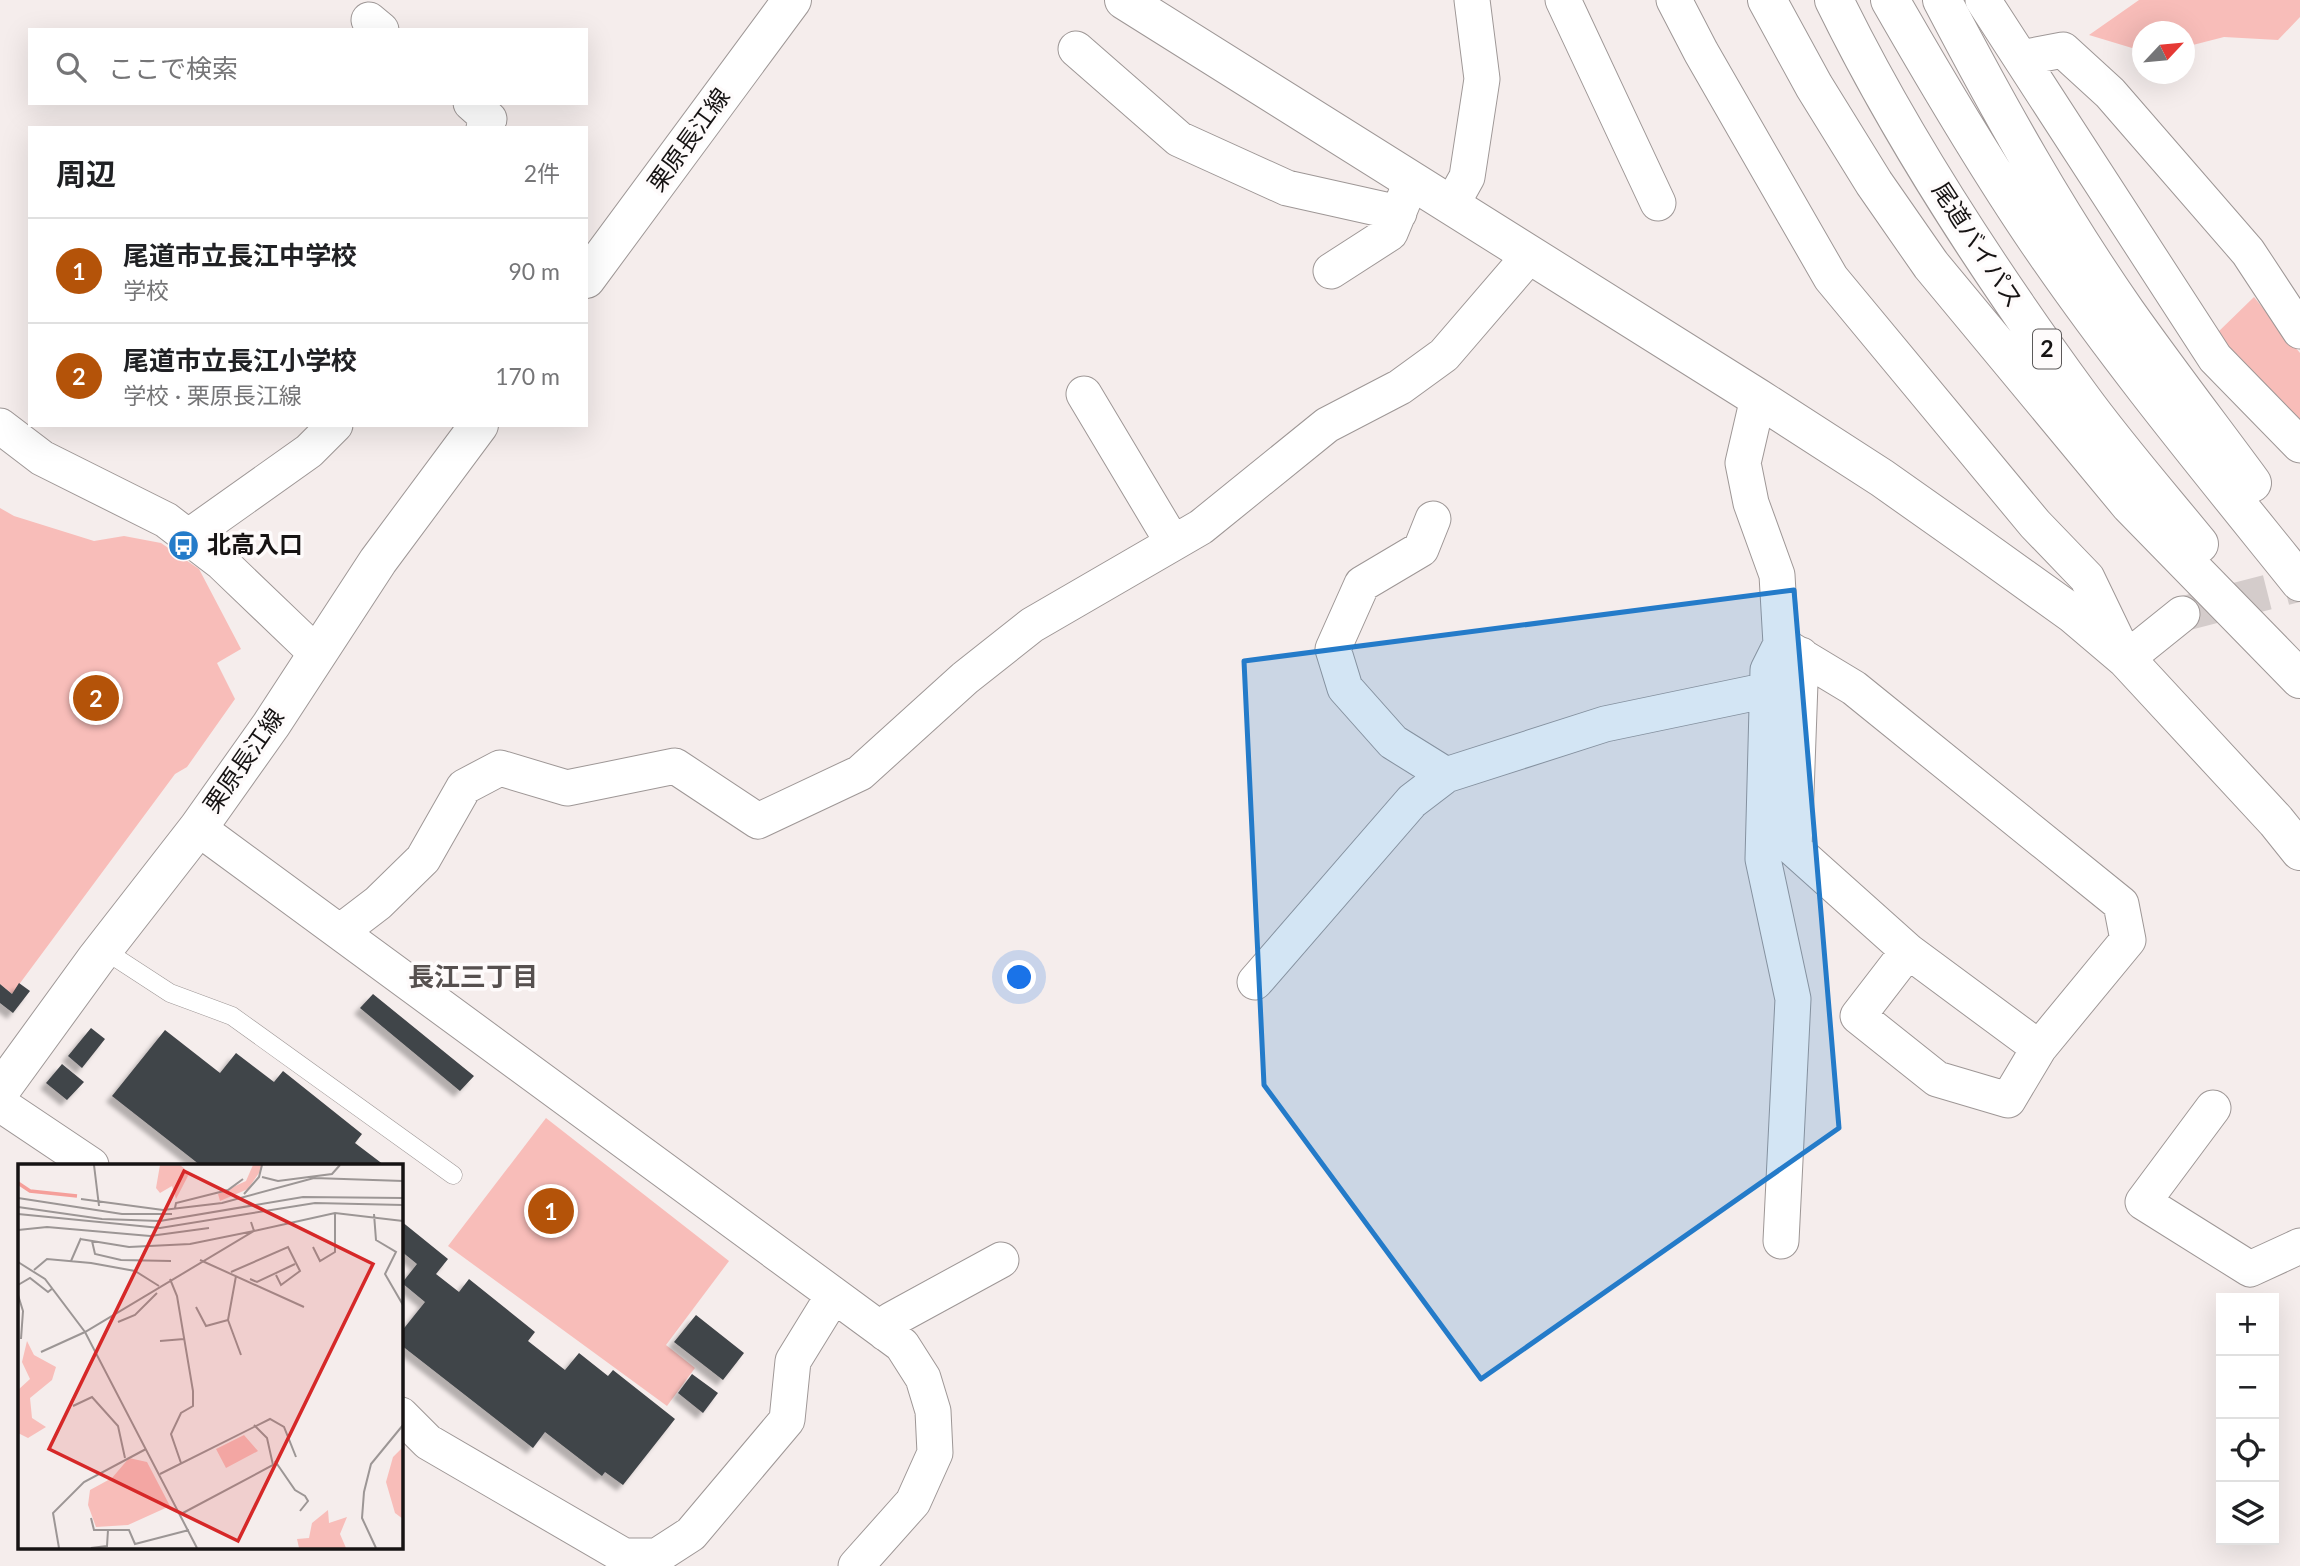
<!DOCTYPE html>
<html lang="ja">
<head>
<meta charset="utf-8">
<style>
	:root { --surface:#fff; --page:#f2f2f2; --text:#202124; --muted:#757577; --line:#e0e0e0; --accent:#b45309 }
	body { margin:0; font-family:Lato,"Noto Sans JP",sans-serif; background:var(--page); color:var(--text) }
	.controls { position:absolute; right:21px; bottom:21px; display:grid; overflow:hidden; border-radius:0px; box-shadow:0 7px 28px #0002 }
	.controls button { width:63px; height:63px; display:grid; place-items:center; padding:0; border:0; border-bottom:2px solid var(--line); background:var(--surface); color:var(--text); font:35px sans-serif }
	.compass { position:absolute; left:2132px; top:21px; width:63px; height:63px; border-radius:50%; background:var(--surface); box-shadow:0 7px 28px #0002; rotate:64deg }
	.you { position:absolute; left:1020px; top:978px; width:24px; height:24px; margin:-18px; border:5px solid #fff; border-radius:50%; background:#1a73e8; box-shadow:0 0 0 10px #1a73e833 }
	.badge { display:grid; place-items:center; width:46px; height:46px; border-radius:50%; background:var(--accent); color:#fff; font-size:23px; font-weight:700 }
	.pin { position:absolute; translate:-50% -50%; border:4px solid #fff; box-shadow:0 2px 7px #0006 }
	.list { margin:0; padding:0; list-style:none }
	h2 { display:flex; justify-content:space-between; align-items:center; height:91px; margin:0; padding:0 28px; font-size:30px }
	h2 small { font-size:23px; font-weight:400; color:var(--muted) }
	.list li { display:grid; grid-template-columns:46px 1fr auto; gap:21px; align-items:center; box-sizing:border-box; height:105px; padding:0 28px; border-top:2px solid var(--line) }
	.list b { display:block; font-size:26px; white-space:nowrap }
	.list p { margin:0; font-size:23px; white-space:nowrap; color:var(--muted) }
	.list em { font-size:23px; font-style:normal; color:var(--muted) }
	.icon { flex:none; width:38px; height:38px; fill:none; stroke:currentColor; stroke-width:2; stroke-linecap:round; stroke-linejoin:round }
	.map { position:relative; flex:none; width:2300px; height:1566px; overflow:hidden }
	.search { position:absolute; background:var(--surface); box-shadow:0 7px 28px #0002; left:28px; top:28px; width:560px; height:77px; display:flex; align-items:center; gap:18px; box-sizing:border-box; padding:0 24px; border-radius:0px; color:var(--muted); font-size:26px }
	.panel { position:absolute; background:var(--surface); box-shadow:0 7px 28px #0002; left:28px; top:126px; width:560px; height:301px; border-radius:0px }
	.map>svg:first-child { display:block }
	.green { fill:#f8bdb9 }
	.building { fill:#404448; filter:url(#shadow) }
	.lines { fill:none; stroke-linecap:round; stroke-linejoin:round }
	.street-tunnel { stroke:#d4cccb; stroke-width:35; stroke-dasharray:35 18; stroke-linecap:butt }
	.lane-casing { stroke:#9e9796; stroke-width:19 }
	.street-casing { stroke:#9e9796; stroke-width:37 }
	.secondary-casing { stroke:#9e9796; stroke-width:40 }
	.highway-casing { stroke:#9e9796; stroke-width:40 }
	.lane { stroke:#fff; stroke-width:18 }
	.street { stroke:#fff; stroke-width:35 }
	.secondary { stroke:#fff; stroke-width:38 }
	.highway { stroke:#fff; stroke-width:38 }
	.marked { fill:#247bc9; fill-opacity:0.2; stroke:#247bc9; stroke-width:5; stroke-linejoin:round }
	.labels { text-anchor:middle; stroke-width:7; stroke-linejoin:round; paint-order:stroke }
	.shield { fill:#fefbfb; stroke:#5c5959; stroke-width:2 }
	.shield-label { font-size:23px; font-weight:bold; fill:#161313 }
	.street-label { font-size:24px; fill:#161313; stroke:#fefbfb }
	.poi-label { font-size:24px; font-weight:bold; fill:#161313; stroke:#fefbfb; text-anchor:start }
	.neighbourhood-label { font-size:26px; font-weight:bold; fill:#56504f; stroke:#fefbfb }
	.inset-river { fill:none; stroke:#f59f9a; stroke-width:3.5 }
	.inset-road { fill:none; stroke:#9c9695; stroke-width:2 }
	.view { fill:#d62828; fill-opacity:0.15; stroke:#d62828; stroke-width:3.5 }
	.inset-edge { fill:none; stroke:#161313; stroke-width:3.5 }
</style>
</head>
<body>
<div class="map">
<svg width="2300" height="1566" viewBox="0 0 2300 1566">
	<defs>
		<filter id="shadow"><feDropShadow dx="-6" dy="6" stdDeviation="2" flood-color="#0004"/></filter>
	</defs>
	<rect width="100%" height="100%" fill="#f5edec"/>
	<path class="green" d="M 2139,0 L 2300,0 L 2300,17 L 2278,40 L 2224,37 L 2185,47 L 2184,32 L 2142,32 L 2142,51 L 2089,35 Z
		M 2254,297 L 2300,353 L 2300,433 L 2215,335 Z
		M 0,508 L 14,516 L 94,541 L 124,536 L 161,543 L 199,569 L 241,649 L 217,663 L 235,699 L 187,767 L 175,774 L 12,994 L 0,984 Z
		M 546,1118 L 729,1261 L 666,1345 L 695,1368 L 667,1406 L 448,1246 Z"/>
	<path class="building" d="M 19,983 L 30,991 L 13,1013 L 0,1003 L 0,984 L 12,994 Z
		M 373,994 L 474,1076 L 460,1091 L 360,1008 Z
		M 91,1028 L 105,1039 L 82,1068 L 68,1056 Z
		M 165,1030 L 220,1073 L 236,1053 L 274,1082 L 283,1071 L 362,1134 L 355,1143 L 384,1165 L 200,1165 L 112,1096 Z
		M 62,1064 L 84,1082 L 67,1100 L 46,1083 Z
		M 401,1221 L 448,1259 L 436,1274 L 459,1292 L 469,1279 L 535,1332 L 528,1341 L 565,1370 L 579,1353 L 608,1376 L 613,1370 L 675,1419 L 623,1485 L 605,1472 L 602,1476 L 545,1432 L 533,1448 L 401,1345 L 401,1332 L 425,1302 L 402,1283 L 417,1264 L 401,1251 Z
		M 696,1315 L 744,1353 L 723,1380 L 674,1342 Z
		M 692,1374 L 718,1393 L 703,1413 L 678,1393 Z"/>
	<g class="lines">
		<path class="street-tunnel" d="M 2182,614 L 2300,584"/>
		<defs>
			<path id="lane" d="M 104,950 L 170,993 L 232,1016 L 453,1175"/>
			<path id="street" d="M 1563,0 L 1658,203
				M 1674,0 L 1701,52 L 1831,278 L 2035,524 L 2087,578 L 2126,659 L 2182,614
				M 1983,0 L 2215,358 L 2300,445
				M 369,20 L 381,30
				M 1076,49 L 1179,139 L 1287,188 L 1399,213
				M 2021,58 L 2063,50 L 2110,93 L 2248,252 L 2300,331
				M 471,103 L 489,119 L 484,128
				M 1452,204 L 1467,177 L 1482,79 L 1472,0
				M 1331,271 L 1390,233 L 1407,192
				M 1084,394 L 1173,543
				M 1758,398 L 1743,463 L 1751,503 L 1777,575 L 1781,644 L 1768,670 L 1763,859 L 1793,999 L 1781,1241
				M 0,426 L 42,458 L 166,520 L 221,562 L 316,653
				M 1433,519 L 1421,549 L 1362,584 L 1333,649 L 1345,688 L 1393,742 L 1446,775
				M 188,537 L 309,451 L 335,425
				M 1781,644 L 1854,688 L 2121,904 L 2128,940 L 2039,1048 L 2008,1100 L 1937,1079 L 1858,1016 L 1908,951
				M 1801,655 L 1794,849 L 1908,951 L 2039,1048
				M 198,828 L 902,1345 L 923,1378 L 933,1411 L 935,1453 L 913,1502 L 856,1566
				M 340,932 L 378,903 L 423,859 L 464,787 L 500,768 L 567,788 L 675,766 L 758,821 L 860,773 L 965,678 L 1032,625 L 1201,527 L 1327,425 L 1400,387 L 1444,355 L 1530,255
				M 1255,982 L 1412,801 L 1446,775 L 1605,724 L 1768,690
				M 0,1104 L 91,1165
				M 2213,1108 L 2143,1202 L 2250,1269 L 2300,1246
				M 885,1333 L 891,1320 L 1001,1260
				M 401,1415 L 428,1442 L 624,1556 L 657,1556 L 691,1534 L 787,1420 L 793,1361 L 833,1296"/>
			<path id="secondary" d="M 1124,0 L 1758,398 L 1882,478 L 1974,543 L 2073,614 L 2126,659 L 2276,821 L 2300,851
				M 586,279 L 792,0
				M 0,1091 L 96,959 L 198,828 L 271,725 L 378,561 L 479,425"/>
			<path id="highway" d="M 1767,0 L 1814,86 L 1874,183 L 1931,265 L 2130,505 L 2300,679
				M 1834,0 C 1902,139 1988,270 2080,396 C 2117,447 2159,495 2199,544
				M 1890,0 C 1937,82 1984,162 2037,240 C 2118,359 2210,470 2300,582
				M 1942,0 C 1998,107 2057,213 2126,312 C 2167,370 2210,426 2252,483"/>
		</defs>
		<use href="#lane" class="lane-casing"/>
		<use href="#street" class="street-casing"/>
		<use href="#secondary" class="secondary-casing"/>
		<use href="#highway" class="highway-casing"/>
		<use href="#lane" class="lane"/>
		<use href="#street" class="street"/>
		<use href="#secondary" class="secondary"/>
		<use href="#highway" class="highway"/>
	</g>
	<path class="marked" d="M 1794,590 L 1839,1128 L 1481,1379 L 1264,1085 L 1244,661 Z"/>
	<defs>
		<symbol id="bus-disc" viewBox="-11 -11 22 22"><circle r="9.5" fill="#247bc9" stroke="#fefbfb"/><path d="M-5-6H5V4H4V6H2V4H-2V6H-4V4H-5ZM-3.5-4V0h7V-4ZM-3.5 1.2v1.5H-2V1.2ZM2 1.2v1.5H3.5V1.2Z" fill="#fff"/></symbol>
	</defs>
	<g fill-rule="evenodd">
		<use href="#bus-disc" x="166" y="528" width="35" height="35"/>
	</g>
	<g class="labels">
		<rect class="shield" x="2033" y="329.5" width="28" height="39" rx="5"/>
		<g class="shield-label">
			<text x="2047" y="357">2</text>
		</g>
		<g class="street-label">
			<text transform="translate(689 140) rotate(-54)" y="8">栗原長江線</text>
			<text transform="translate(1977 245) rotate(57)" y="8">尾道バイパス</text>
			<text transform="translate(244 761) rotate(-55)" y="8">栗原長江線</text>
		</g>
		<g class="poi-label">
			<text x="207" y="553">北高入口</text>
		</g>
		<g class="neighbourhood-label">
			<text x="473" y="986">長江三丁目</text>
		</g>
	</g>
	<g transform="translate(18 1164)">
		<rect width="385" height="385" fill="#f5edec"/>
		<path d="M 142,1 L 162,1 L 167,5 L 170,12 L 158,35 L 154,22 L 142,29 L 138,24 ZM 235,1 L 243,1 L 243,6 L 230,25 L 202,37 L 200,30 L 228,17 ZM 9,177 L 16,191 L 38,203 L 34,216 L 12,234 L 14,254 L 28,263 L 10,274 L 0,269 L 0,226 L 12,215 L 4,198 ZM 226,271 L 240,287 L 208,304 L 198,285 ZM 385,283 L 385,355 L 377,349 L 368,318 L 375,293 ZM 111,294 L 129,298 L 152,342 L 110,361 L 78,363 L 70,341 L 72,326 L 94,314 ZM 310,346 L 311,359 L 329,353 L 322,370 L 328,384 L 281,384 L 279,375 L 291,374 L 294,359 Z" fill="#f8bdb9"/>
		<path class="inset-river" d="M 0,19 L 12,27 L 59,32"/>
		<path class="inset-road" d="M 76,1 L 81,42M 244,13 L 260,17 L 314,10 L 322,1M 226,30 L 241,13 L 244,1M 0,34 L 104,50 L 154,50M 63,35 L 145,46 L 204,39 L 296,14 L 385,17M 0,43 L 84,55 L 142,57 L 285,33 L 385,34M 157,44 L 158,39 L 210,26 L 225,15M 0,50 L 142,64 L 297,39 L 385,41M 356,50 L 358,76 L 378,88 L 367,110 L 385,141M 0,66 L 29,63 L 132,72 L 191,64M 62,75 L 111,83 L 172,80 L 236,67 L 233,58M 74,77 L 77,90 L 103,96 L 153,97M 295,83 L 302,97 L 317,88 L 317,49M 182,96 L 286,143M 53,97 L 63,74M 0,98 L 27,115 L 67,168 L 179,384M 16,106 L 29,95 L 73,99 L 117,107 L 141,122M 213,108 L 270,83 L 282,107 L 263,121 L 258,111M 218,112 L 210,156 L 223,191M 152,115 L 159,132 L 175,227 L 175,242 L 163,249 L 153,270 L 163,299M 232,115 L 239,118 L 277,100M 0,121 L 12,114 L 30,128 L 35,124M 0,131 L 5,147 L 3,175M 178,143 L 188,162 L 210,156M 100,158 L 117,151 L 139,129M 142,177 L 166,175M 23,188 L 67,168 L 236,67 L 317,49 L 385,57M 55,242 L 74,233 L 100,262 L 107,294M 257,297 L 277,326 L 287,332 L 290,337 L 282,347M 142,310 L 252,255 L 266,263 L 278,293M 163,350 L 255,301 L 249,274 L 236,261M 73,354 L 76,366 L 111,366 L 117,380 L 171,366M 41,384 L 35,349 L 66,318 L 128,285M 73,384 L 89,382 L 90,366M 358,384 L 344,354 L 346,328 L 353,300 L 385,261"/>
		<path class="view" d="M 166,7 L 355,100 L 220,377 L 31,285 Z"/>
		<rect width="385" height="385" class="inset-edge"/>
	</g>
</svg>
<div class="controls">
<button>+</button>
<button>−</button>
<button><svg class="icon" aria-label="locate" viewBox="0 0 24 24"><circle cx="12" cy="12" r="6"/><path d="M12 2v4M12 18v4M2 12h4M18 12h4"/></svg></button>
<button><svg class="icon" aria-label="layers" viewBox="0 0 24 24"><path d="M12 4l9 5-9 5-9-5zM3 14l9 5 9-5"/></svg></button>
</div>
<svg class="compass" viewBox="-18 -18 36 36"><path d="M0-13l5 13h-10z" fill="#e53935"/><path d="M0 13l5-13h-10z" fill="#757577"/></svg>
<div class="you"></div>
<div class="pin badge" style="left:551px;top:1211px">1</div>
<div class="pin badge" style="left:96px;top:698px">2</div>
<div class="search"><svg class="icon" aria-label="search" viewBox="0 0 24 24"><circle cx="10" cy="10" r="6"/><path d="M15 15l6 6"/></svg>ここで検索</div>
<section class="panel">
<h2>周辺<small>2件</small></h2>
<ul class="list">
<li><span class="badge">1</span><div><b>尾道市立長江中学校</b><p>学校</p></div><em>90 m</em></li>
<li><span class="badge">2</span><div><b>尾道市立長江小学校</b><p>学校 · 栗原長江線</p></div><em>170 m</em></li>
</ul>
</section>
</div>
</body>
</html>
